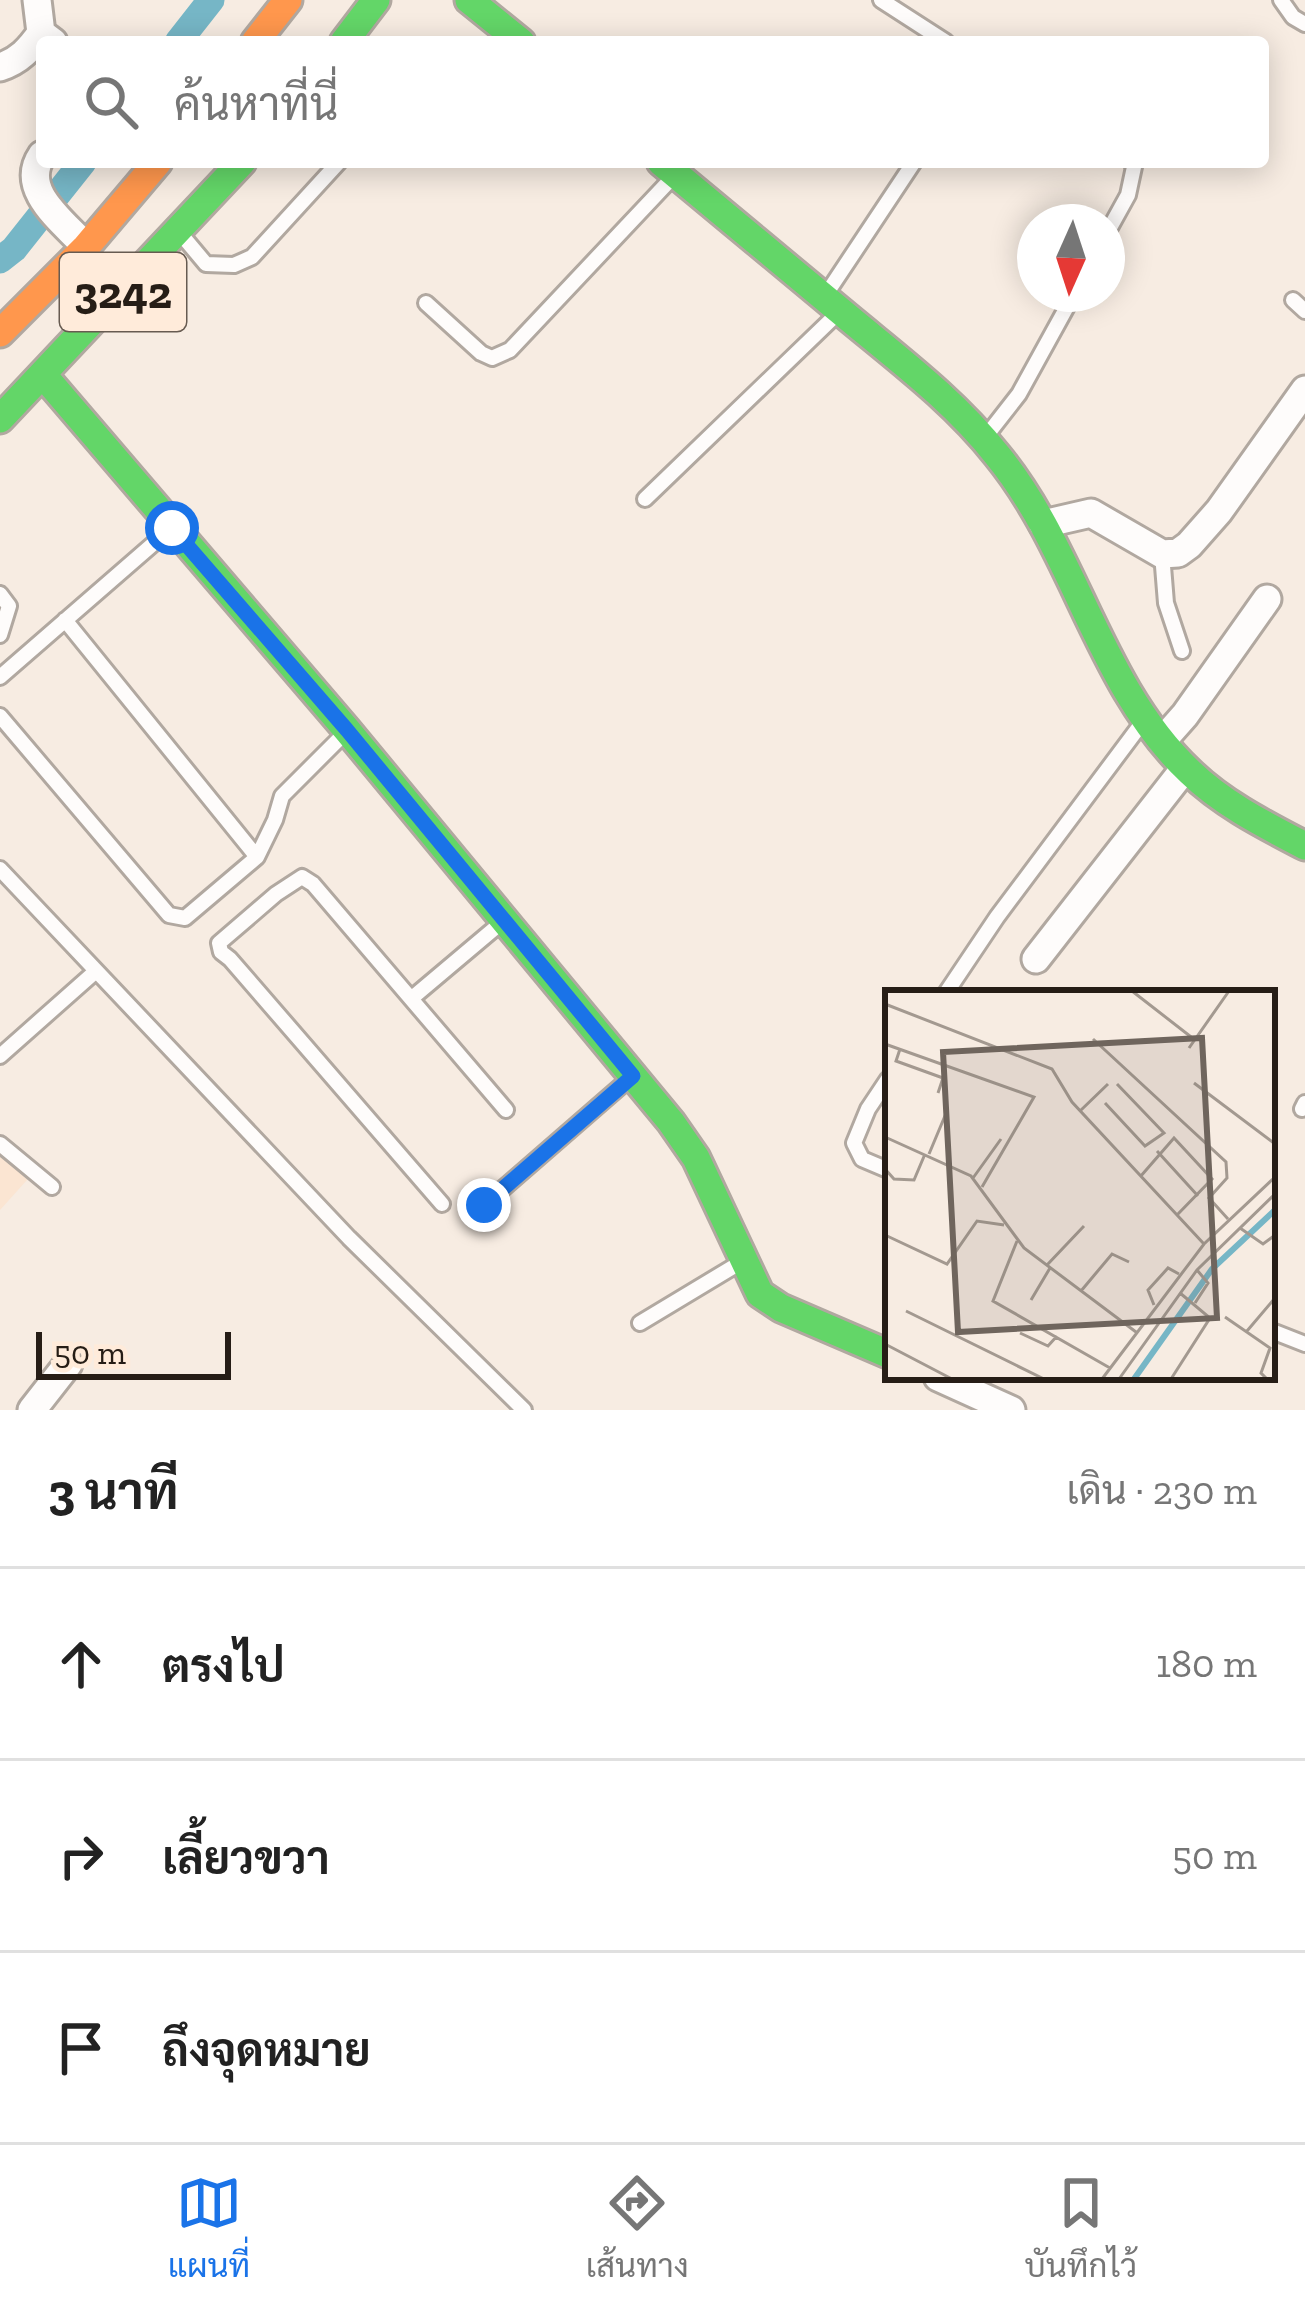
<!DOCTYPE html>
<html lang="th">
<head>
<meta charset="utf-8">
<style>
	:root { --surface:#fff; --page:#f6f6f6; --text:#222; --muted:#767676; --line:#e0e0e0; --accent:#1a73e8 }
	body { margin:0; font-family:"Zilla Slab",Sarabun,serif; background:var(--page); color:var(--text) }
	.compass { position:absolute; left:1017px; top:204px; width:108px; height:108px; border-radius:50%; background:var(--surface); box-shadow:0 6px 30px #0003; rotate:183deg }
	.scale { position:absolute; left:36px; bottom:30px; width:195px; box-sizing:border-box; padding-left:12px; border:6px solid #261d16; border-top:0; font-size:33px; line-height:42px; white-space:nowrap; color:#261d16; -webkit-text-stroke:9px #ffebda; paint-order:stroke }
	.stop { position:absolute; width:36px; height:36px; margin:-27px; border:9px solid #1a73e8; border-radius:50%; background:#fff }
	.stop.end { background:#1a73e8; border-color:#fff; box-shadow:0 3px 12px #0008 }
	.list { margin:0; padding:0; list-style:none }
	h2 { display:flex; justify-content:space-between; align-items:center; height:156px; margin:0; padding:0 48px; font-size:51px }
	h2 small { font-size:39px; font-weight:400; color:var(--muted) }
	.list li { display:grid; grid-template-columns:78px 1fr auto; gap:36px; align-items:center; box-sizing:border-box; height:192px; padding:0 48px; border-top:3px solid var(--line) }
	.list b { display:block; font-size:45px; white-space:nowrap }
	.list em { font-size:39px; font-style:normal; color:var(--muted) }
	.icon { flex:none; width:66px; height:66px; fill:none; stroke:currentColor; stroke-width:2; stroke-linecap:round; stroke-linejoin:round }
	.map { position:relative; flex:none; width:1305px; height:1410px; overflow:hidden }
	.search { position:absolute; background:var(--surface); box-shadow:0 6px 30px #0003; left:36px; right:36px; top:36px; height:132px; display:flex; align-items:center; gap:30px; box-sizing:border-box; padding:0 42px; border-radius:12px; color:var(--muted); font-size:45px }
	.sheet { height:732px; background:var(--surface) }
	nav { display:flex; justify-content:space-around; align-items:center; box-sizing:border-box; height:168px; border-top:3px solid var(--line); background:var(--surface); font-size:33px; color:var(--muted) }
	nav a { display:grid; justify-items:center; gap:6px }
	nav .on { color:var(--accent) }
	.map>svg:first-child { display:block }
	.built { fill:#fbe5d2 }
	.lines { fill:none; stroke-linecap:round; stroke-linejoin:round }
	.canal { stroke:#76b6c6; stroke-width:27 }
	.lane-casing { stroke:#b1a8a0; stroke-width:20 }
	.street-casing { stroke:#b1a8a0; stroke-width:33 }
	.fast-casing { stroke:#b1a8a0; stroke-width:33 }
	.slow-casing { stroke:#b1a8a0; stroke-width:33 }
	.lane { stroke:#fefcfb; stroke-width:14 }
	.street { stroke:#fefcfb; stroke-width:27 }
	.fast { stroke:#63d668; stroke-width:27 }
	.slow { stroke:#ff974d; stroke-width:27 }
	.route { stroke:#1a73e8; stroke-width:15 }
	.labels { text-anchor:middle; stroke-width:9; stroke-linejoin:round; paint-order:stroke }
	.shield { fill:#ffebda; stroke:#675b51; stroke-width:3 }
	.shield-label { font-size:45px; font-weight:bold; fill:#261d16 }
	.inset-river { fill:none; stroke:#76b6c6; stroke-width:6 }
	.inset-road { fill:none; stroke:#a39990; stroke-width:3 }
	.view { fill:#6f655d; fill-opacity:0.15; stroke:#6f655d; stroke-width:6 }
	.inset-edge { fill:none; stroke:#261d16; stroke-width:6 }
</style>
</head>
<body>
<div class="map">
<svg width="1305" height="1410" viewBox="0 0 1305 1410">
	<rect width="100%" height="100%" fill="#f7ece2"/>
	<path class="built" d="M 0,1139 L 36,1170 L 0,1210 Z"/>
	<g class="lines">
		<path class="canal" d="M 178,42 L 211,0
			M 0,260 L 14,249 L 83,162"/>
		<defs>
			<path id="lane" d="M 881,0 L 946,42
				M 1281,0 L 1293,17 L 1305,24
				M 180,233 L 206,264 L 234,265 L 252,257 L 339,162
				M 1107,233 L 1128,195 L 1134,167 L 1131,162
				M 827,293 L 914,162
				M 1293,300 L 1305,311
				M 426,303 L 481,353 L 492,358 L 510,350 L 673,177
				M 987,435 L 1019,394 L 1074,294
				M 645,499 L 837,314
				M 1162,554 L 1166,603 L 1182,651
				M 0,594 L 9,606 L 0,635
				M 65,620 L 257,857
				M 0,677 L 168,531
				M 0,716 L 169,915 L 185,918 L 257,857 L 275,820 L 282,796 L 344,734
				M 0,869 L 349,1238 L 524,1410
				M 946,993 L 997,917 L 1142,723
				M 412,998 L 501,923
				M 0,1056 L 96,971
				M 888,1079 L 868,1109 L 854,1143 L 862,1159 L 888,1170
				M 1302,1109 L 1305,1103
				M 0,1144 L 52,1187
				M 442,1204 L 230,959 L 221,952 L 219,943 L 276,894 L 302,877 L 313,884 L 506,1110
				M 484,1205 L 629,1079
				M 640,1323 L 738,1264
				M 1272,1331 L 1305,1344"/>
			<path id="street" d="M 37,0 L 41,33 L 53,42
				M 0,67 C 19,61 30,49 41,33
				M 42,155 C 18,190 64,222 86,247
				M 1043,524 L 1091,513 L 1162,554 L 1178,553 L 1189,545 L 1219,511 L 1305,390
				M 1162,741 L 1185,715 L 1267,599
				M 1036,959 L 1185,768
				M 938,1377 L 1011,1410
				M 32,1410 L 68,1364"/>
			<path id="fast" d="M 469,0 L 521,42
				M 344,42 L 376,0
				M 661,162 C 724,214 787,267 850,319 C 902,362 955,402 997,455 C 1076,551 1098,685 1190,772 C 1223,804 1265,825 1305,846
				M 44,376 L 347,730 L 671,1122 L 696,1158 L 760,1294 L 781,1308 L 888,1354
				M 0,419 L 242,162"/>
			<path id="slow" d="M 255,42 L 288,0
				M 0,333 L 86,247 L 158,162"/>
		</defs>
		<use href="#lane" class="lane-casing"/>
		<use href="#street" class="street-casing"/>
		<use href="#fast" class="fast-casing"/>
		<use href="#slow" class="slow-casing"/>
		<use href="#lane" class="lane"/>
		<use href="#street" class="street"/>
		<use href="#fast" class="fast"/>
		<use href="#slow" class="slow"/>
	</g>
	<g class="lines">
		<path class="route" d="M 172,528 L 347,730 L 633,1076 L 484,1205"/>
	</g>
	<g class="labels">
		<rect class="shield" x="60" y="253" width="126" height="78" rx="9"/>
		<g class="shield-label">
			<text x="123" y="308">3242</text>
		</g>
	</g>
	<g transform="translate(885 990)">
		<rect width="390" height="390" fill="#f7ece2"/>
		<path class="inset-river" d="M 249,389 L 327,279 L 390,220"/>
		<path class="inset-road" d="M 247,1 L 310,50M 0,14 L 167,79 L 187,112 L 319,254M 208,49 L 341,172 L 342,188 L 324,208 L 343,229M 0,54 L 149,107 L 97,197M 304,58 L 344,1M 15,59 L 11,71 L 58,88 L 53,103M 309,93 L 390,154M 220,113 L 260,156 L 279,143 L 232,94M 195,121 L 223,94M 0,147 L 86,186 L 139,258 L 251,342M 272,161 L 313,206M 44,164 L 62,121M 0,179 L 9,189 L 29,190 L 40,164M 255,187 L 289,148 L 327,189 L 292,225M 88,188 L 116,149M 355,238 L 378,254 L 390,245M 0,245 L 62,274 L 92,231 L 119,235M 132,251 L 108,311 L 225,378M 162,275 L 199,236M 196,301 L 227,264 L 244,272M 146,310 L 165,278M 310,313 L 323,293 L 312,280M 269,315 L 263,300 L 283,278 L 294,284M 21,321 L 159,389M 340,327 L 385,358 L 376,383 L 382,389M 362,341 L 390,308M 135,343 L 163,356 L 172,346M 0,354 L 67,389M 217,389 L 319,254 L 390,187M 234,389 L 312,280 L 390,204M 286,389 L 325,328 L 295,303"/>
		<path class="view" d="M 317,48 L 332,328 L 73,342 L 58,62 Z"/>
		<rect width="390" height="390" class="inset-edge"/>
	</g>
</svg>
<svg class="compass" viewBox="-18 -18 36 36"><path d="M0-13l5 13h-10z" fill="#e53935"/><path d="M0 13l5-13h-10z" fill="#767676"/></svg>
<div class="scale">50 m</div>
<div class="stop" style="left:172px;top:528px"></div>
<div class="stop end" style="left:484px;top:1205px"></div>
<div class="search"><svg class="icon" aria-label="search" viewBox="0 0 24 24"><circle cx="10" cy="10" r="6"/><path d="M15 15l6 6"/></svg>ค้นหาที่นี่</div>
</div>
<section class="sheet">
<h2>3 นาที<small>เดิน · 230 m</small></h2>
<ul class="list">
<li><svg class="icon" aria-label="ahead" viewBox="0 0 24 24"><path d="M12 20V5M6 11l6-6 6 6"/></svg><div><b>ตรงไป</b></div><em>180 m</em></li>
<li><svg class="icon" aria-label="right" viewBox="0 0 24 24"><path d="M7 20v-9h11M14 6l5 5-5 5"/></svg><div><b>เลี้ยวขวา</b></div><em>50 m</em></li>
<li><svg class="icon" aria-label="arrive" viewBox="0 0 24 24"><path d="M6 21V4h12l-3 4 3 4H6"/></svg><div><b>ถึงจุดหมาย</b></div></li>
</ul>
</section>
<nav>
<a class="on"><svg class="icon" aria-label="map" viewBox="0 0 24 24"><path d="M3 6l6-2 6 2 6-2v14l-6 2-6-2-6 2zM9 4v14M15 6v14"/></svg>แผนที่</a>
<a><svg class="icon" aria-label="directions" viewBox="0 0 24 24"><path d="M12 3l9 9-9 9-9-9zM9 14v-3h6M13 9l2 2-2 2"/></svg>เส้นทาง</a>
<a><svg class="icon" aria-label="saved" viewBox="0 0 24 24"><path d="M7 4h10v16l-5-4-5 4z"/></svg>บันทึกไว้</a>
</nav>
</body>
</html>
